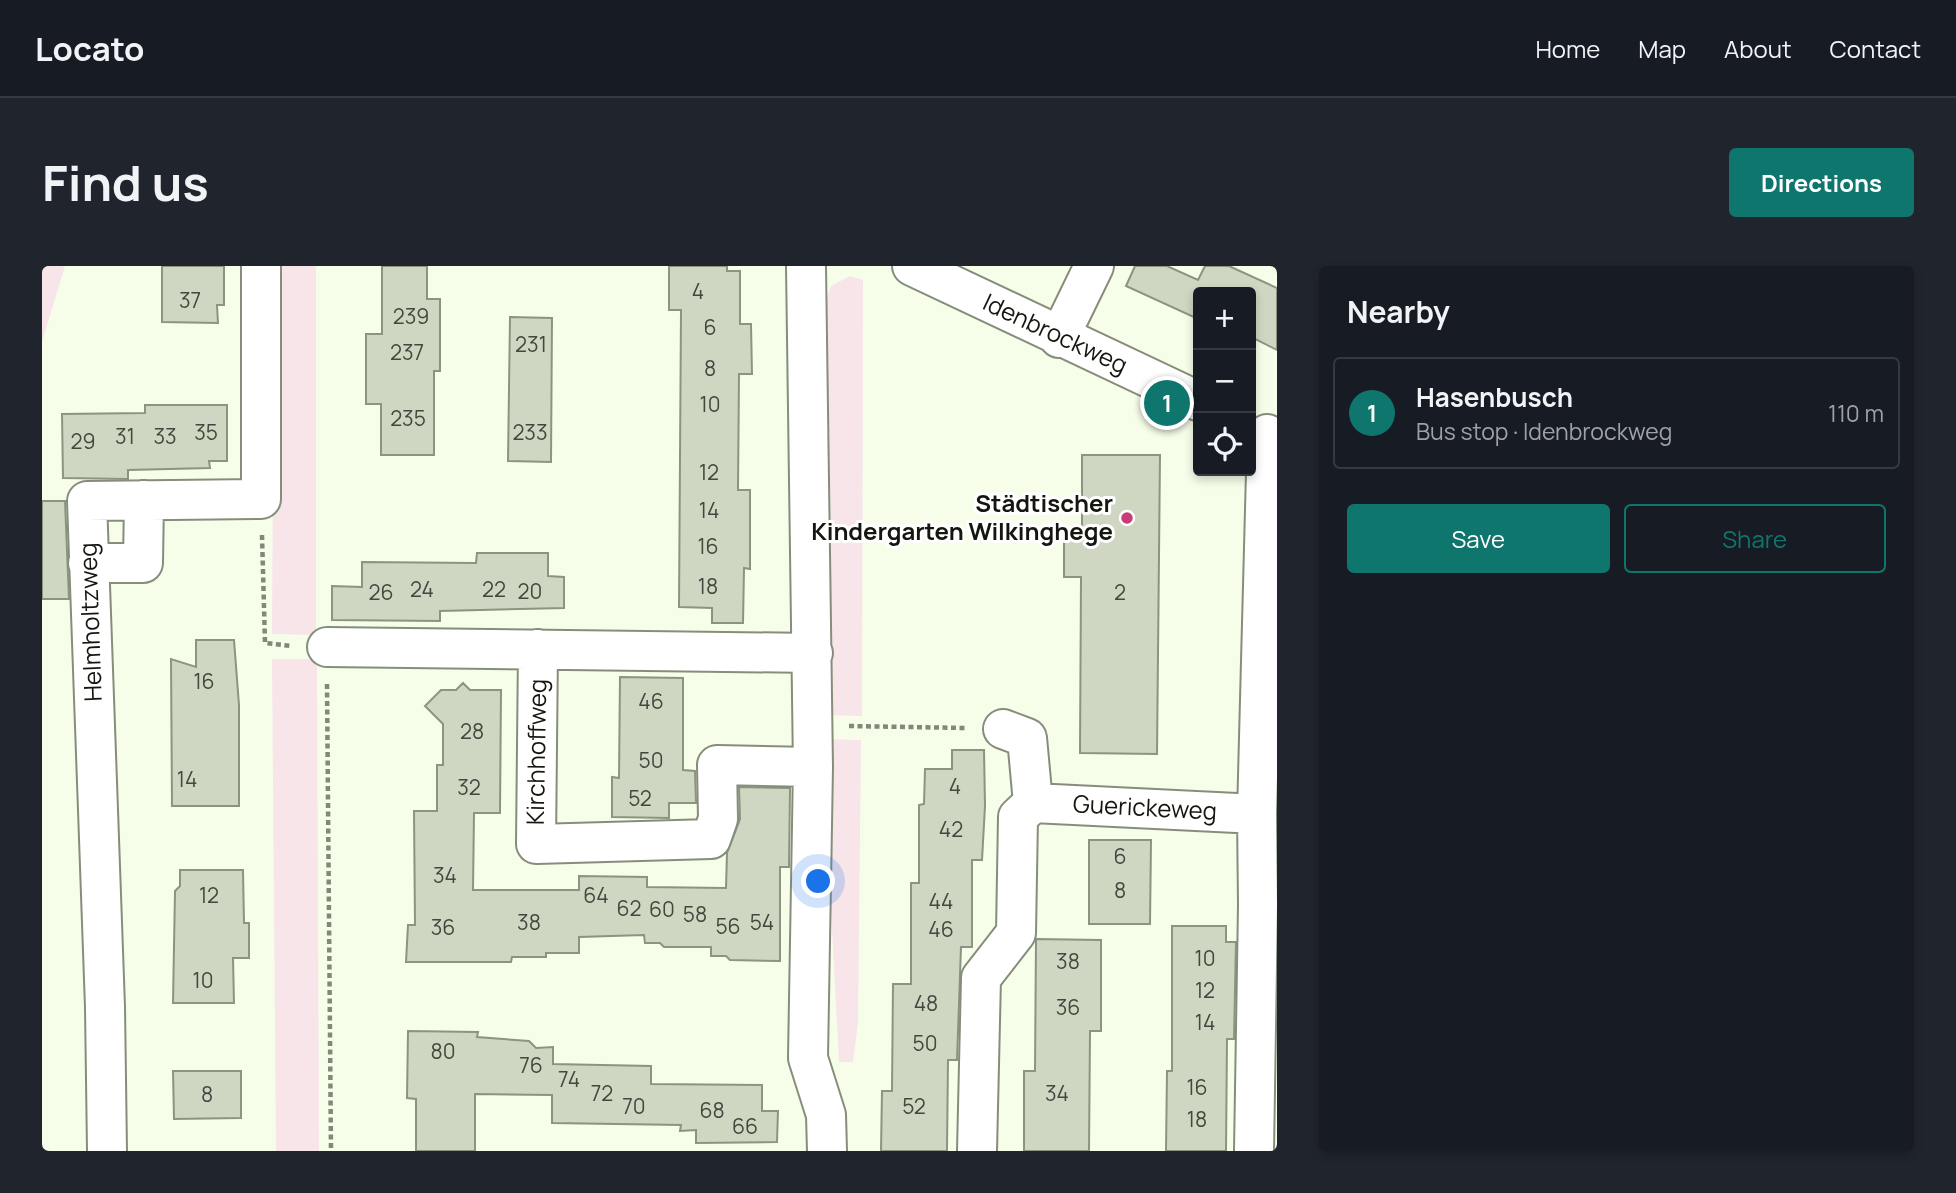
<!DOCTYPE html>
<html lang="en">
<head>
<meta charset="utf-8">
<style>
	:root { --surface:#171b24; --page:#20242c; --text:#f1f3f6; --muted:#9ea1a6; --line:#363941; --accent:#0f766e }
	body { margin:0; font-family:Manrope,sans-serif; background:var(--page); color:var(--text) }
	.controls { position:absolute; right:21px; top:21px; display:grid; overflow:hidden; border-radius:7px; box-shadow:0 4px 10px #0003 }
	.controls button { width:63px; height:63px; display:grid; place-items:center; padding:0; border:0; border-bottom:2px solid var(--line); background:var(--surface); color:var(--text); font:35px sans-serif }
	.you { position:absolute; left:777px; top:616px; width:24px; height:24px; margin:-18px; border:5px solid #fff; border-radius:50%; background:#1a73e8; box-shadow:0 0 0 10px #1a73e833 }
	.badge { display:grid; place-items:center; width:46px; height:46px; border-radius:50%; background:var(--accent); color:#fff; font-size:23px; font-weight:700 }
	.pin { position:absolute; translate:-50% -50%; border:4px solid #fff; box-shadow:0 2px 7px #0006 }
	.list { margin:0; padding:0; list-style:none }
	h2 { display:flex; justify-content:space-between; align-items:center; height:91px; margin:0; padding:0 28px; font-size:30px }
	h2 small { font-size:23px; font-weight:400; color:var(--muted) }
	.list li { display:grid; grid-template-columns:46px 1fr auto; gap:21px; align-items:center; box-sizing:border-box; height:112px; margin:0 14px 14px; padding:0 14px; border:2px solid var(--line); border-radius:7px }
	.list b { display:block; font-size:26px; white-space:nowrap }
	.list p { margin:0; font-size:23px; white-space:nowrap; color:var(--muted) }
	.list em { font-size:23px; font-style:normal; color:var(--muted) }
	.actions { display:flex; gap:14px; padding:21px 28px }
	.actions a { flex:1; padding:16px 0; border:2px solid var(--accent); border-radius:7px; text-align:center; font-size:24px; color:var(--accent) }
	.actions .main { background:var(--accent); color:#fff }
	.icon { flex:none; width:38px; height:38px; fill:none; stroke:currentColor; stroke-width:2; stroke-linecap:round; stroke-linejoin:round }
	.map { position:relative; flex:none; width:1235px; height:885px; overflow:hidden; border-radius:7px }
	header { display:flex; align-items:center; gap:42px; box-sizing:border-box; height:98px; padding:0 35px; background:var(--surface); border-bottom:2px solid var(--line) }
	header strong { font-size:33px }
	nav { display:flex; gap:38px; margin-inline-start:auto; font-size:24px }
	.intro { display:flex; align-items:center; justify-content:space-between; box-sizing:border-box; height:168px; padding:0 42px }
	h1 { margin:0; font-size:49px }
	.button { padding:18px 32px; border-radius:7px; background:var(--accent); color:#fff; font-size:24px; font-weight:700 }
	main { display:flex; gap:42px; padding:0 42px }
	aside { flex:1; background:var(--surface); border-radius:7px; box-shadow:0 4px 10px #0003 }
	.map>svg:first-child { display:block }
	.green { fill:#f7e5ea }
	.building { fill:#cfd7c3; stroke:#8b9381; stroke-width:2 }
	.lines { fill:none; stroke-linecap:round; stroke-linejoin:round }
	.minor-casing { stroke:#868e7b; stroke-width:42 }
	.path { stroke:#818779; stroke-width:4.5; stroke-dasharray:5 3.5; stroke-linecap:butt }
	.minor { stroke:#fff; stroke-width:38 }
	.poi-dot { fill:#c83d75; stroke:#fff; stroke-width:2.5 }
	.labels { text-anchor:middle; stroke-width:6; stroke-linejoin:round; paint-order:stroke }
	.number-label { font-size:21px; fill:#43473d }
	.street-label { font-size:24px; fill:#141710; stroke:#fff }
	.poi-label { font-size:24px; font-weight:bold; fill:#141710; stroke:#fff; text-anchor:end }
</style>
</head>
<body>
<header>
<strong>Locato</strong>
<nav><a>Home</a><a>Map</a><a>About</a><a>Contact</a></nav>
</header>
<div class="intro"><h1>Find us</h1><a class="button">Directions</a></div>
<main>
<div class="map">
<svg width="1235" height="885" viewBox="0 0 1235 885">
	<rect width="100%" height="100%" fill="#f6feea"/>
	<path class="green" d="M 0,0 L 23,0 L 0,76 Z
		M 232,0 L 274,0 L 274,369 L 230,368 Z
		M 808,10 L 821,14 L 820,450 L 780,449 L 783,37 L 789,20 Z
		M 230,393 L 275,393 L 277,885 L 234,885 Z
		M 780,473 L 819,474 L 816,756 L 811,796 L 797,796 Z"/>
	<path class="building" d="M 120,0 L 182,0 L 182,39 L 175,39 L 176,57 L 120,56 Z
		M 340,0 L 385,0 L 385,33 L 398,33 L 398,105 L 392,105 L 392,189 L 339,189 L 339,138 L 324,138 L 324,68 L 340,68 Z
		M 627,0 L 685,0 L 685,5 L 698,5 L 698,58 L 709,58 L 710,108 L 697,108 L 696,224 L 708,224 L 708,303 L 702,302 L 701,357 L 670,357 L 670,342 L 637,341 L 639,44 L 627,44 Z
		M 1093,0 L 1125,0 L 1156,14 L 1163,0 L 1187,0 L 1235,22 L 1235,84 L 1209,71 L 1209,26 L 1156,26 L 1156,53 L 1084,20 Z
		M 468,51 L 510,52 L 509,196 L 466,195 Z
		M 103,139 L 185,139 L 185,195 L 167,195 L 168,202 L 86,204 L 86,213 L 21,212 L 20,148 L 103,147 Z
		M 1040,189 L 1118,189 L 1115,488 L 1038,487 L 1039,311 L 1022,311 L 1022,267 L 1040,268 Z
		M 0,235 L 23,235 L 27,333 L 0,333 Z
		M 435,287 L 506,287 L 506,310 L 522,311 L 522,342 L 398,345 L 398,355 L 290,354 L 290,320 L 320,321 L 320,296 L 434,297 Z
		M 154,374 L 192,374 L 197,439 L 197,540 L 130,540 L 129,393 L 154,401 Z
		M 578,411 L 641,412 L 641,504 L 653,505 L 654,537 L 627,537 L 627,552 L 570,551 L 570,511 L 577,512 Z
		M 421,417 L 428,424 L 459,424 L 458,547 L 432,547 L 431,624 L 537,624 L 537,610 L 605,611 L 605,621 L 684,622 L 685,587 L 698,553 L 697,521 L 748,522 L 747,601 L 738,601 L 738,695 L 688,694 L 684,690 L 669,690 L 669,681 L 622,681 L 618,677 L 603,677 L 602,669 L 537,671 L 537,687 L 504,687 L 504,691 L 470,691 L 469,696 L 364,696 L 366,659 L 373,659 L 372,545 L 395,545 L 395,499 L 401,499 L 401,458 L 383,440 L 399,424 L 414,424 Z
		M 910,484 L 942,484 L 943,540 L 940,594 L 930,594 L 930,681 L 919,681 L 915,794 L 906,794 L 905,885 L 839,885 L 840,825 L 850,825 L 851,718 L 869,718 L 869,617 L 877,617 L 877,539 L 882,538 L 883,503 L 910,503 Z
		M 1047,574 L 1109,574 L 1108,658 L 1047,658 Z
		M 138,604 L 201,604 L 202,657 L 207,657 L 207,692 L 191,692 L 192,737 L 131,737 L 133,625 L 138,620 Z
		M 1130,660 L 1184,660 L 1184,676 L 1194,676 L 1192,773 L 1185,773 L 1184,885 L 1124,885 L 1125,805 L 1130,805 Z
		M 994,673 L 1059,674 L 1059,765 L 1048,765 L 1047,885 L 982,885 L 982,805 L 993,805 Z
		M 366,765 L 436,766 L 435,771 L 487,775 L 494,782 L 511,781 L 511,798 L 609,800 L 609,818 L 720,819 L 720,845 L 736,845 L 735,876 L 654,877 L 654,864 L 638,865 L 639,859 L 510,857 L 510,829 L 433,828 L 433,885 L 374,885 L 374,833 L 365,832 Z
		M 131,805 L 199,805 L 199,852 L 132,853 Z"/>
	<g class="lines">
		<defs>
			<path id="minor" d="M 764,0 L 771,501
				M 870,0 L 1156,135
				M 1017,72 L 1052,0
				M 46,297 L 101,297 L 102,234
				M 285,381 L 771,387
				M 496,383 L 494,578 L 669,573 L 676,553 L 675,499 L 771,501 L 766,792 L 784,849 L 785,885
				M 961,463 L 985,472 L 991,537 L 1215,548
				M 65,885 L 63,741 L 45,235 L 219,233 L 219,0
				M 935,885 L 939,712 L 974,667 L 976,551 L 991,537
				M 1212,885 L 1216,639 L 1215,548 L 1225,168"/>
		</defs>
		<use href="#minor" class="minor-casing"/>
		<path class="path" d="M 220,269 L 223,377 L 250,380
			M 285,418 L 289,885
			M 807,460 L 924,462"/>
		<use href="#minor" class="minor"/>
	</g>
	<circle class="poi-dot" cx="1085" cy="252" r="7"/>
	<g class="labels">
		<g class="number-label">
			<text x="656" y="33">4</text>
			<text x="148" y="42">37</text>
			<text x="369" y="58">239</text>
			<text x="668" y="69">6</text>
			<text x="489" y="86">231</text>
			<text x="365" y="94">237</text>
			<text x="668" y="110">8</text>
			<text x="668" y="146">10</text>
			<text x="366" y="160">235</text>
			<text x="164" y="174">35</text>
			<text x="488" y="174">233</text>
			<text x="83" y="178">31</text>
			<text x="123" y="178">33</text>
			<text x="41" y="183">29</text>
			<text x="667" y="214">12</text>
			<text x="667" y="252">14</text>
			<text x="666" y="288">16</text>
			<text x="666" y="328">18</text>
			<text x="380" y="331">24</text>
			<text x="452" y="331">22</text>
			<text x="488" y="333">20</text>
			<text x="339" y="334">26</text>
			<text x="1078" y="334">2</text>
			<text x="162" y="423">16</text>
			<text x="609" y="443">46</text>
			<text x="430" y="473">28</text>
			<text x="609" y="502">50</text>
			<text x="145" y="521">14</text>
			<text x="913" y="528">4</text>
			<text x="427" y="529">32</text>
			<text x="598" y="540">52</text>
			<text x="909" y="571">42</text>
			<text x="1078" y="598">6</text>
			<text x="403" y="617">34</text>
			<text x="1078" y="632">8</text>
			<text x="167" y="637">12</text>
			<text x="554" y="637">64</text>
			<text x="899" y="643">44</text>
			<text x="587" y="650">62</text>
			<text x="620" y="651">60</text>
			<text x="653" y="656">58</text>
			<text x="487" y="664">38</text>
			<text x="720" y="664">54</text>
			<text x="686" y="668">56</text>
			<text x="401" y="669">36</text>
			<text x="899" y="671">46</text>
			<text x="1163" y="700">10</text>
			<text x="1026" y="703">38</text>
			<text x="161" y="722">10</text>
			<text x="1163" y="732">12</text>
			<text x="884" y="745">48</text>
			<text x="1026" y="749">36</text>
			<text x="1163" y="764">14</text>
			<text x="883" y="785">50</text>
			<text x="401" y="793">80</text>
			<text x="489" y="807">76</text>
			<text x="527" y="821">74</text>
			<text x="1155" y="829">16</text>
			<text x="560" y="835">72</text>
			<text x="1015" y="835">34</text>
			<text x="165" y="836">8</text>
			<text x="592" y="848">70</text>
			<text x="872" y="848">52</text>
			<text x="670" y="852">68</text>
			<text x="1155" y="861">18</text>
			<text x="703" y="868">66</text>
		</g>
		<g class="street-label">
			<text transform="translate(1013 68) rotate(25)" y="8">Idenbrockweg</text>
			<text transform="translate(49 356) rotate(-92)" y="8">Helmholtzweg</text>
			<text transform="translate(495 486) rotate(-89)" y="8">Kirchhoffweg</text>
			<text transform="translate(1103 542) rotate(3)" y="8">Guerickeweg</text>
		</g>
		<g class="poi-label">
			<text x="1071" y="246">Städtischer<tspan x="1071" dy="28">Kindergarten Wilkinghege</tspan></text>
		</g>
	</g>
</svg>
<div class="controls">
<button>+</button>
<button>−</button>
<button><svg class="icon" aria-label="locate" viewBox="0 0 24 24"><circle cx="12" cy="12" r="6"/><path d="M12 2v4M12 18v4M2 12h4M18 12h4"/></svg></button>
</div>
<div class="you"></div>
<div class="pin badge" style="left:1125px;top:137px">1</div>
</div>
<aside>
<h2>Nearby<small></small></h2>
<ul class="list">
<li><span class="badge">1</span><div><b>Hasenbusch</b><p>Bus stop · Idenbrockweg</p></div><em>110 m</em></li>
</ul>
<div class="actions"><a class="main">Save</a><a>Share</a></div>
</aside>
</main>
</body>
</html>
